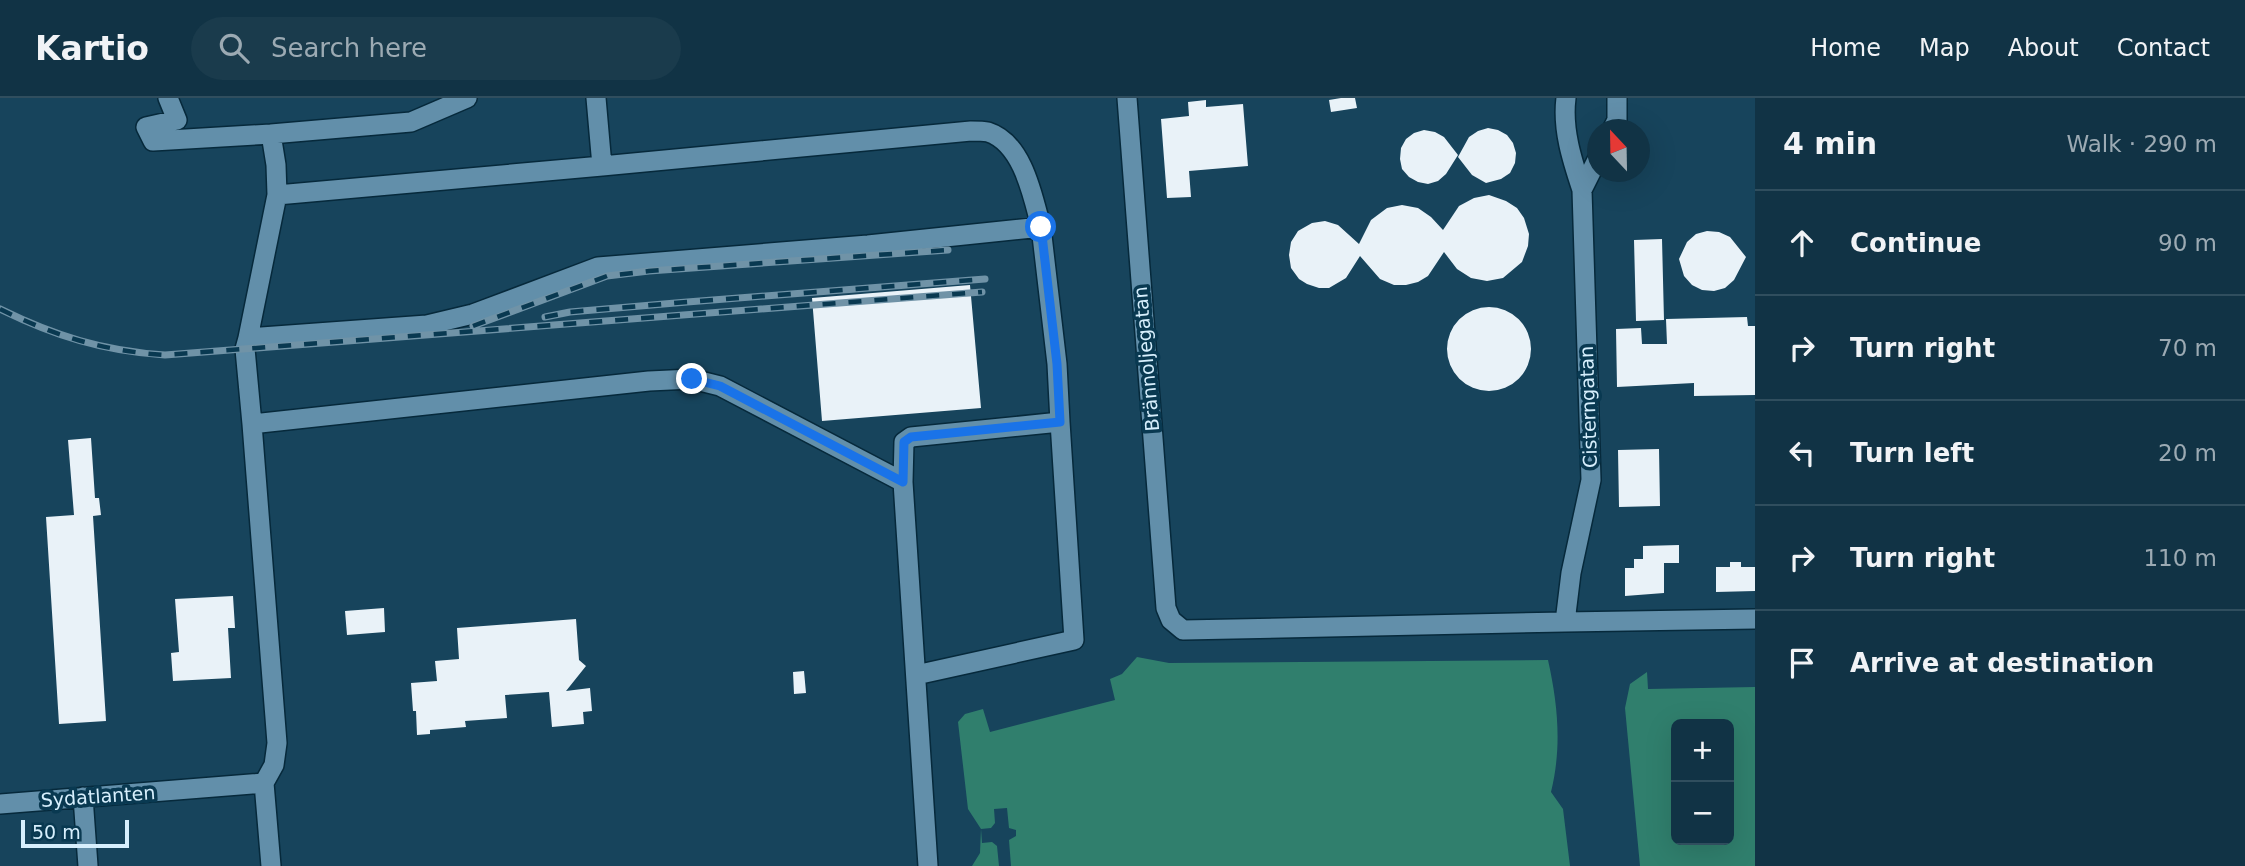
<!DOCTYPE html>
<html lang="en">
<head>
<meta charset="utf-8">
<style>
	:root { --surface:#113345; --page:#1a3b4c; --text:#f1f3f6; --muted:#9caab3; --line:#304e5e }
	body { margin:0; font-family:"DejaVu Sans",sans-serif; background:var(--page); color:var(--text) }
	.controls { position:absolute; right:21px; bottom:21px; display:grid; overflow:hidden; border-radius:10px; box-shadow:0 7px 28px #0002 }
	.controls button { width:63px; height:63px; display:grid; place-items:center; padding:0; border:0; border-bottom:2px solid var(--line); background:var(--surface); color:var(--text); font:35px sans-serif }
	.compass { position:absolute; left:1587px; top:21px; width:63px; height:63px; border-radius:50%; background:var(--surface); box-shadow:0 7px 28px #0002; rotate:338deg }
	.scale { position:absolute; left:21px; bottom:18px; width:108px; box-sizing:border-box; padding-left:7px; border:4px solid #d7effd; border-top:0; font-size:19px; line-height:24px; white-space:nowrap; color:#d7effd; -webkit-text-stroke:5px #093951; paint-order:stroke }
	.stop { position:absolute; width:21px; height:21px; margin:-16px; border:5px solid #1a73e8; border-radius:50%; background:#fff }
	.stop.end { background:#1a73e8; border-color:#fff; box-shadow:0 2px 7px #0008 }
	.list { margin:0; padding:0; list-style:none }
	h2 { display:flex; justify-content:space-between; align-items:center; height:91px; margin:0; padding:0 28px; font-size:30px }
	h2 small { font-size:23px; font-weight:400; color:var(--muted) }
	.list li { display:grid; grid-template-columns:46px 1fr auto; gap:21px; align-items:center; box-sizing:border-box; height:105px; padding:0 28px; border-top:2px solid var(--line) }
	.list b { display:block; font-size:26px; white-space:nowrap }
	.list em { font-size:23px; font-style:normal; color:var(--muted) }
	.icon { flex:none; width:38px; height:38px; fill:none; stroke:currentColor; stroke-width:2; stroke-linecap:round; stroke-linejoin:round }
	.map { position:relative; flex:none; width:1755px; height:768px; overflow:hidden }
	header { display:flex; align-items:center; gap:42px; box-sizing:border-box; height:98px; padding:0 35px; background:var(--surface); border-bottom:2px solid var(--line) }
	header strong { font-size:33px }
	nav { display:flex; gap:38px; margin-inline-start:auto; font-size:24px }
	.search { width:490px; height:63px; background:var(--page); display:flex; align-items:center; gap:18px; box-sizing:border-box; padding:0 24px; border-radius:38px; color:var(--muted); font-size:26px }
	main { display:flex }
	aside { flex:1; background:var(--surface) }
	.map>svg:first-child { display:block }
	.water { fill:#307f6d; fill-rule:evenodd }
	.pier { fill:#17445c }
	.building { fill:#e9f2f8 }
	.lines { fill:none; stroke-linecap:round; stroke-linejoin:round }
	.minor-casing { stroke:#06293b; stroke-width:22 }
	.minor { stroke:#628faa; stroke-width:19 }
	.rail-casing { stroke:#7093a7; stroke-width:7 }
	.rail { stroke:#093951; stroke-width:4.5; stroke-dasharray:13; stroke-linecap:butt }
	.route { stroke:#1a73e8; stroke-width:9 }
	.labels { text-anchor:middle; stroke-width:7; stroke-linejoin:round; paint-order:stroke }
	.street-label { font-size:19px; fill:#d7effd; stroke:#093951 }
</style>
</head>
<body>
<header>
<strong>Kartio</strong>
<div class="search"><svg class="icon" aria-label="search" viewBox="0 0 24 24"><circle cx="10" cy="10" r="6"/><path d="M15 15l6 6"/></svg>Search here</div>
<nav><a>Home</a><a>Map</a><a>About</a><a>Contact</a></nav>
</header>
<main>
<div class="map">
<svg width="1755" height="768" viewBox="0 0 1755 768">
	<rect width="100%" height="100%" fill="#17445c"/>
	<path class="water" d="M 1137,559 L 1169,565 L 1548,562 C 1558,607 1562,649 1551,694 L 1563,711 L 1570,768 L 972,768 L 980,755 L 981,731 L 968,711 L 958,624 L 965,616 L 983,611 L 990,634 L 1115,602 L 1110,581 L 1122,576 Z
		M 1647,574 L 1648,591 L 1755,589 L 1755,768 L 1640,768 L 1625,610 L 1630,586 ZM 1676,626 L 1729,626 L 1729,742 L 1676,742 Z"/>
	<path class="pier" d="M 1007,710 L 1009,730 L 1016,732 L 1016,738 L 1009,742 L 1011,768 L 999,768 L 997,748 L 992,744 L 982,745 L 981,731 L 991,730 L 995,725 L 994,711 Z"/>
	<path class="building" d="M 1341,0 L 1355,0 L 1357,10 L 1331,14 L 1329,2 Z
		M 1206,2 L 1206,9 L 1243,6 L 1248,68 L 1189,73 L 1191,99 L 1167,100 L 1161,21 L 1189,18 L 1188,4 Z
		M 1488,30 L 1498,32 L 1507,37 L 1513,45 L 1516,55 L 1515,65 L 1510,75 L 1501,81 L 1486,85 L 1472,77 L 1458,59 L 1469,39 L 1478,33 Z
		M 1424,32 L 1435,34 L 1444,39 L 1458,57 L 1446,76 L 1438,83 L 1428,86 L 1418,84 L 1409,79 L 1402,71 L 1400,61 L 1401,50 L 1406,41 L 1414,35 Z
		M 1489,97 L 1506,103 L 1517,110 L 1524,120 L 1529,136 L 1528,148 L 1522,164 L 1503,180 L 1487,183 L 1471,180 L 1457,171 L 1444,154 L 1428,178 L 1418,184 L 1406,187 L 1394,187 L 1380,181 L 1360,158 L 1346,180 L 1329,190 L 1319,190 L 1307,186 L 1299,181 L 1291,170 L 1289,157 L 1291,144 L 1298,133 L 1312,125 L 1325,123 L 1338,127 L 1359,146 L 1371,122 L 1387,110 L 1402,107 L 1418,110 L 1431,119 L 1443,132 L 1459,108 L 1474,100 Z
		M 1707,133 L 1719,134 L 1730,139 L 1746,159 L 1734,182 L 1725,190 L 1714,193 L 1702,192 L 1692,187 L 1684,178 L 1679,161 L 1687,144 L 1696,136 Z
		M 1662,141 L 1664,222 L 1636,223 L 1634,142 Z
		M 970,187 L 981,310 L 822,323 L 812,200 Z
		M1447 251a42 42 0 1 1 84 0a42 42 0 1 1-84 0Z
		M 1747,219 L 1748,228 L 1755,228 L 1755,297 L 1694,298 L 1694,285 L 1617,289 L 1616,231 L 1641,230 L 1642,246 L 1667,246 L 1666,221 Z
		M 91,340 L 95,400 L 99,400 L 101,417 L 93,418 L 106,623 L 59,626 L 46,419 L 74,417 L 68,342 Z
		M 1659,351 L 1660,408 L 1619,409 L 1618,352 Z
		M 1679,447 L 1679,465 L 1664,465 L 1664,495 L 1625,498 L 1625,470 L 1634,470 L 1634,461 L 1643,461 L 1643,448 Z
		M 1730,464 L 1741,464 L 1741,469 L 1755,469 L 1755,493 L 1716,494 L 1716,469 L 1730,469 Z
		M 233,498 L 235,530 L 228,530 L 231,580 L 173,583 L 171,555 L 179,554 L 175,501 Z
		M 384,510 L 385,534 L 347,537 L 345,513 Z
		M 576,521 L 579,562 L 586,568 L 566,593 L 590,590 L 592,613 L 583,614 L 584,626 L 552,629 L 549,594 L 505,597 L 507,620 L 465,623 L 466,629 L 430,632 L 430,636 L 417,637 L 416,613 L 413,613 L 411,585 L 437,583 L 435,563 L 459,561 L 457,530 Z
		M 804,573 L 806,595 L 794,596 L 793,574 Z"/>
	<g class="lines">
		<defs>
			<path id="minor" d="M 168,0 L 177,22 L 146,29 L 153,43 L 271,36 L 276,67 L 277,97 L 248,240
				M 1127,0 L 1166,510 L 1171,522 L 1183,532 L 1565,524 L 1571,475 L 1591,382 L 1582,92 C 1572,62 1562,31 1566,0
				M 1612,32 L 1617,22 L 1617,0
				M 271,36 L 411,24 L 467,0
				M 602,68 L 971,33 C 977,33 983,33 988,34 C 1023,45 1033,99 1041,129
				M 1582,92 L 1598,60
				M 277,97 L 602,68 L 596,0
				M 252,326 L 245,251 L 248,240 L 427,227 L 473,216 L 598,169 L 868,147 L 1041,129 L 1057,266 L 1060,324 L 911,339 L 904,344 L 903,384
				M 1565,524 L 1755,521
				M 916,577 L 1074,542 L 1060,324
				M 264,685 L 271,768
				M 83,699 L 88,768
				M 0,706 L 264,685 L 274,667 L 277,645 L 252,326 L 649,283 L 692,281 L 720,288 L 903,384 L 928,768"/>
		</defs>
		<use href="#minor" class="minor-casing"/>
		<use href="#minor" class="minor"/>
		<defs>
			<path id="rail" d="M 0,211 C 55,238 103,253 165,257 L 982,194
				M 545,219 L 570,214 L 687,204 L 985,181
				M 473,228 L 607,178 L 649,173 L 948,152"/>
		</defs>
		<use href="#rail" class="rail-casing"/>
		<use href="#rail" class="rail"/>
	</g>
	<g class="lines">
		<path class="route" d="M 692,281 L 720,288 L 903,384 L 904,344 L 911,339 L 1060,324 L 1057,266 L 1041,129"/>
	</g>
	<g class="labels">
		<g class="street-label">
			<text transform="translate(1146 261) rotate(-95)" y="7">Brännoljegatan</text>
			<text transform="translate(1588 309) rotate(-92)" y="7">Cisterngatan</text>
			<text transform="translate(98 698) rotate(-4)" y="7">Sydatlanten</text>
		</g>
	</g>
</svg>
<div class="controls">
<button>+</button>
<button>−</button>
</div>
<svg class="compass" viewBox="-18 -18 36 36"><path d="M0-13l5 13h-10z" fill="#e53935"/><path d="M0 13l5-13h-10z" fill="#9caab3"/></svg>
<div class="scale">50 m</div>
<div class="stop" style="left:1041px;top:129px"></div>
<div class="stop end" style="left:692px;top:281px"></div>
</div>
<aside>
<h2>4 min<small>Walk · 290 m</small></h2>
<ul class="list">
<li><svg class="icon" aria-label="ahead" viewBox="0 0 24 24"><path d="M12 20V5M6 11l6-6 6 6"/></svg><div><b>Continue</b></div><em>90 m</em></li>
<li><svg class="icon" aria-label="right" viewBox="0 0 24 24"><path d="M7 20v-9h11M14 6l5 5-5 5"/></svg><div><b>Turn right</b></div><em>70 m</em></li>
<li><svg class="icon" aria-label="left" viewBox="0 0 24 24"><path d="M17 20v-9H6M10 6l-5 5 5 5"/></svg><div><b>Turn left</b></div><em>20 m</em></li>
<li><svg class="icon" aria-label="right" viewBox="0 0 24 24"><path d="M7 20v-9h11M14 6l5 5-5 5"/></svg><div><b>Turn right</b></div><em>110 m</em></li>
<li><svg class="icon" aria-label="arrive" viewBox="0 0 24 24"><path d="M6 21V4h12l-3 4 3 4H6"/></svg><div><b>Arrive at destination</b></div></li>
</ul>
</aside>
</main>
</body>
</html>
